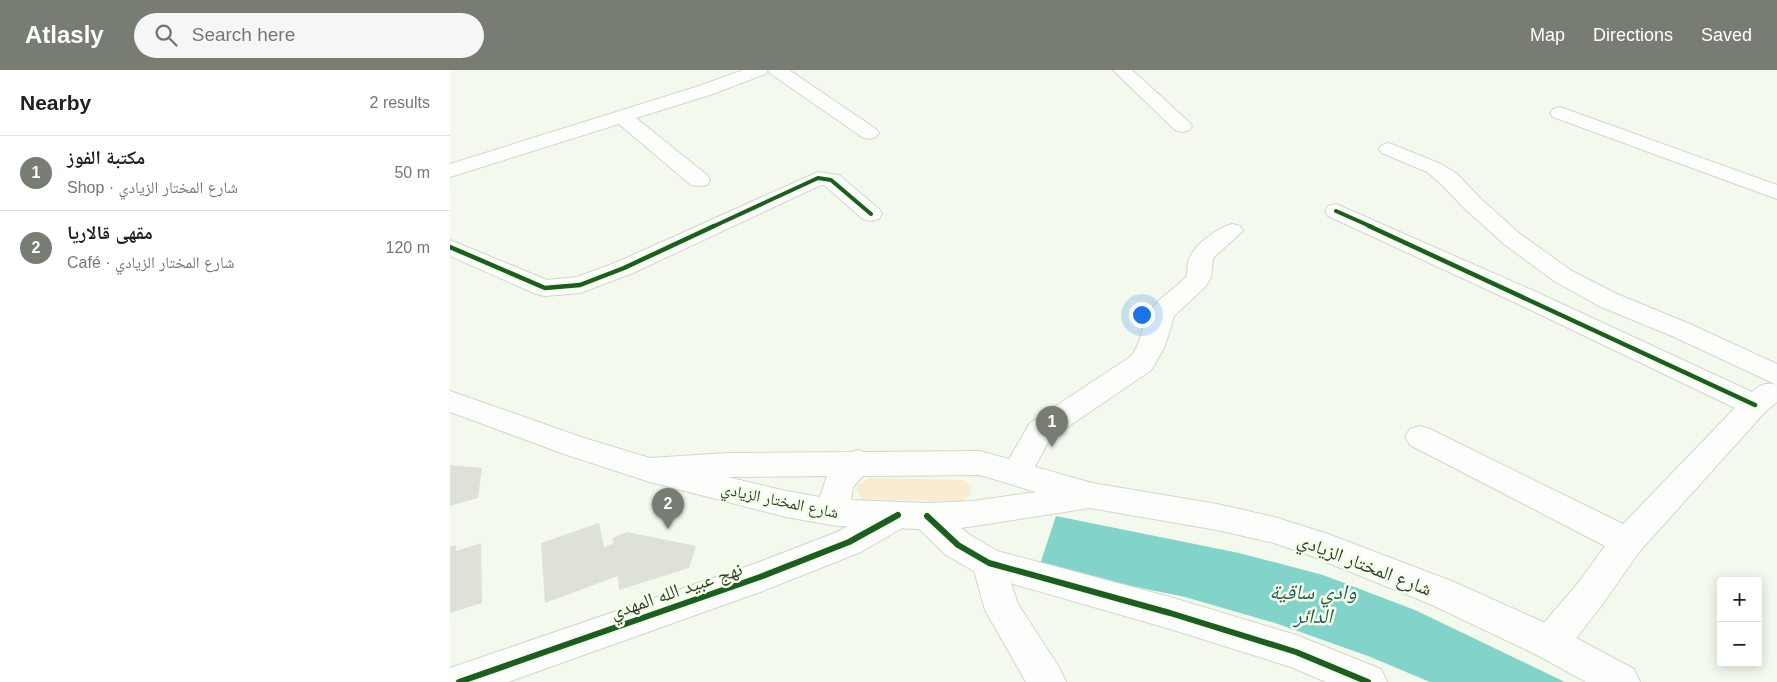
<!DOCTYPE html>
<html lang="en">
<head>
<meta charset="utf-8">
<style>
	:root { --surface:#fff; --page:#f6f6f6; --text:#202124; --muted:#757577; --line:#e0e0e0; --accent:#777d72 }
	body { margin:0; font-family:Arial,"Noto Naskh Arabic",sans-serif; background:var(--page); color:var(--text) }
	.controls { position:absolute; right:15px; bottom:15px; display:grid; overflow:hidden; border-radius:5px; box-shadow:0 2px 12px #0003 }
	.controls button { width:45px; height:45px; display:grid; place-items:center; padding:0; border:0; border-bottom:1px solid var(--line); background:var(--surface); color:var(--text); font:25px sans-serif }
	.you { position:absolute; left:691px; top:244px; width:18px; height:18px; margin:-12px; border:4px solid #fff; border-radius:50%; background:#1a73e8; box-shadow:0 0 0 8px #1a73e833 }
	.badge { display:grid; place-items:center; width:32px; height:32px; border-radius:50%; background:var(--accent); color:#fff; font-size:16px; font-weight:700 }
	.pin { position:absolute; translate:-50% -41px; filter:drop-shadow(0 1px 2px #0008) }
	.pin::after { content:''; position:absolute; top:26px; width:18px; height:15px; background:inherit; clip-path:polygon(0 0,100% 0,50% 100%) }
	.list { margin:0; padding:0; list-style:none }
	h2 { display:flex; justify-content:space-between; align-items:center; height:65px; margin:0; padding:0 20px; font-size:21px }
	h2 small { font-size:16px; font-weight:400; color:var(--muted) }
	.list li { display:grid; grid-template-columns:32px 1fr auto; gap:15px; align-items:center; box-sizing:border-box; height:75px; padding:0 20px; border-top:1px solid var(--line) }
	.list b { display:block; font-size:19px; white-space:nowrap }
	.list p { margin:0; font-size:16px; white-space:nowrap; color:var(--muted) }
	.list em { font-size:16px; font-style:normal; color:var(--muted) }
	.icon { flex:none; width:28px; height:28px; fill:none; stroke:currentColor; stroke-width:2; stroke-linecap:round; stroke-linejoin:round }
	.map { position:relative; flex:none; width:1327px; height:612px; overflow:hidden }
	header { display:flex; align-items:center; gap:30px; box-sizing:border-box; height:70px; padding:0 25px; background:var(--accent); color:#fff }
	header strong { font-size:24px }
	nav { display:flex; gap:28px; margin-inline-start:auto; font-size:18px }
	.search { width:350px; height:45px; background:var(--page); display:flex; align-items:center; gap:12px; box-sizing:border-box; padding:0 18px; border-radius:28px; color:var(--muted); font-size:19px }
	main { display:flex }
	aside { flex:1; background:var(--surface) }
	.map>svg:first-child { display:block }
	.green { fill:#f9ecd2 }
	.water { fill:#82d4ca }
	.building { fill:#dee1d5 }
	.lines { fill:none; stroke-linecap:round; stroke-linejoin:round }
	.street-casing { stroke:#d1d7cc; stroke-width:2 }
	.secondary-casing { stroke:#d1d7cc; stroke-width:2 }
	.street { fill:#fdfefc; fill-rule:evenodd }
	.secondary { fill:#fdfefc; fill-rule:evenodd }
	.cycleway-far2-casing { stroke:#f2ffe8; stroke-width:6 }
	.cycleway-far1-casing { stroke:#f2ffe8; stroke-width:8 }
	.cycleway-casing { stroke:#f2ffe8; stroke-width:9 }
	.cycleway-far2 { stroke:#1b5e20; stroke-width:4 }
	.cycleway-far1 { stroke:#1b5e20; stroke-width:4.5 }
	.cycleway { stroke:#1b5e20; stroke-width:6 }
	.labels { text-anchor:middle; stroke-width:5; stroke-linejoin:round; paint-order:stroke }
	.street-label { font-size:16px; fill:#343a2f; stroke:#f2ffe8 }
	.near-street-label { font-size:19px; fill:#343a2f; stroke:#f2ffe8 }
	.near-water-label { font-size:21px; font-style:italic; fill:#265653; stroke:#f2ffe8 }
</style>
</head>
<body>
<header>
<strong>Atlasly</strong>
<div class="search"><svg class="icon" aria-label="search" viewBox="0 0 24 24"><circle cx="10" cy="10" r="6"/><path d="M15 15l6 6"/></svg>Search here</div>
<nav><a>Map</a><a>Directions</a><a>Saved</a></nav>
</header>
<main>
<aside>
<h2>Nearby<small>2 results</small></h2>
<ul class="list">
<li><span class="badge">1</span><div><b>مكتبة الفوز</b><p>Shop · شارع المختار الزيادي</p></div><em>50 m</em></li>
<li><span class="badge">2</span><div><b>مقهى قالاريا</b><p>Café · شارع المختار الزيادي</p></div><em>120 m</em></li>
</ul>
</aside>
<div class="map">
<svg width="1327" height="612" viewBox="0 0 1327 612">
	<rect width="100%" height="100%" fill="#f3faed"/>
	<path class="green" d="M 419,408 L 514,410 L 518,413 L 521,419 L 519,426 L 510,432 L 412,429 L 407,420 L 408,415 Z"/>
	<path class="water" d="M 606,446 L 789,483 L 873,505 L 965,540 L 1115,612 L 980,612 L 918,586 L 825,553 L 735,527 L 589,497 Z"/>
	<path class="building" d="M 0,395 L 32,398 L 28,428 L 0,436 Z
		M 149,453 L 154,477 L 164,473 L 162,468 L 177,462 L 246,476 L 239,498 L 169,520 L 168,506 L 95,533 L 91,473 Z
		M 31,473 L 32,533 L 0,543 L 0,477 L 6,475 L 6,481 Z"/>
	<g class="lines">
		<defs>
			<path id="street" d="M 293,0 L 318,0 L 315,4 L 263,24 L 186,48 L 257,105 L 260,110 L 257,115 L 249,116 L 241,115 L 169,54 L 0,107 L 0,94 L 249,16 Z
				M 318,0 L 339,0 L 426,59 L 429,63 L 426,67 L 419,69 L 412,67 L 321,4 Z
				M 663,0 L 682,0 L 739,52 L 742,56 L 739,60 L 732,62 L 725,60 Z
				M 1110,37 L 1327,115 L 1327,129 L 1103,47 L 1100,43 L 1103,39 Z
				M 939,73 L 991,94 L 1006,103 L 1030,128 L 1070,164 L 1122,201 L 1167,224 L 1240,254 L 1327,294 L 1327,315 L 1222,266 L 1149,236 L 1104,211 L 1054,174 L 1014,138 L 990,113 L 977,102 L 932,83 L 929,79 L 932,75 Z
				M 368,102 L 389,105 L 429,139 L 432,144 L 429,149 L 421,151 L 413,149 L 374,115 L 371,115 L 183,203 L 130,223 L 95,226 L 86,224 L 0,186 L 0,170 L 97,210 L 127,207 L 165,193 Z
				M 886,134 L 1084,221 L 1302,322 C 1310,315 1316,312 1327,315 L 1327,332 L 1315,342 L 1189,482 L 1152,535 L 1113,585 L 1100,590 L 1087,585 L 1082,573 L 1087,561 L 1128,513 L 1155,476 L 960,375 L 955,367 L 960,359 L 970,356 L 980,359 L 1173,454 L 1285,338 L 1066,233 L 878,146 L 875,141 L 878,136 Z
				M 782,154 L 790,156 L 793,161 L 763,188 L 761,207 L 756,216 L 724,246 L 715,276 L 705,294 L 700,301 L 600,369 L 577,411 L 566,415 L 555,411 L 551,403 L 580,353 L 680,287 C 692,274 691,258 699,243 C 708,227 724,220 736,207 C 738,202 737,197 738,192 C 743,175 767,158 782,154 Z
				M 448,432 L 459,436 L 464,445 L 459,454 L 411,482 L 310,522 L 58,612 L 0,612 L 0,598 L 304,494 L 387,462 L 437,436 Z
				M 539,479 L 551,483 L 568,534 L 610,599 L 616,612 L 576,612 L 535,540 L 522,493 L 527,483 Z"/>
			<path id="secondary" d="M 0,321 L 134,368 L 200,388 L 277,383 L 402,382 L 408,380 L 414,382 L 530,381 L 642,413 L 767,434 L 824,447 L 878,464 L 1004,512 L 1113,561 L 1184,599 L 1190,612 L 1136,612 L 1087,585 L 980,534 L 856,484 L 824,473 L 767,460 L 640,438 L 511,458 L 520,465 L 547,481 L 720,527 L 846,565 L 931,599 L 937,612 L 876,612 L 841,597 L 720,559 L 539,507 L 527,503 L 496,485 L 469,459 L 387,456 L 336,447 L 200,412 L 114,384 L 0,342 ZM 530,405 L 586,422 L 524,431 L 477,433 L 401,430 L 403,417 L 413,406 ZM 377,406 L 370,427 L 336,421 L 277,407 Z"/>
		</defs>
		<use href="#street" class="street-casing"/>
		<use href="#secondary" class="secondary-casing"/>
		<use href="#street" class="street"/>
		<use href="#secondary" class="secondary"/>
		<defs>
			<path id="cycleway-far2" d="M 886,141 L 922,157
				M 262,157 L 368,108 L 381,110 L 421,144"/>
			<path id="cycleway-far1" d="M 919,156 L 1305,335
				M 0,177 L 95,218 L 130,215 L 174,198 L 264,156"/>
			<path id="cycleway" d="M 477,446 L 508,475 L 539,493 L 720,543 L 846,582 L 918,612
				M 9,612 L 310,507 L 399,472 L 448,445"/>
		</defs>
		<use href="#cycleway-far2" class="cycleway-far2-casing"/>
		<use href="#cycleway-far1" class="cycleway-far1-casing"/>
		<use href="#cycleway" class="cycleway-casing"/>
		<use href="#cycleway-far2" class="cycleway-far2"/>
		<use href="#cycleway-far1" class="cycleway-far1"/>
		<use href="#cycleway" class="cycleway"/>
	</g>
	<g class="labels">
		<g class="street-label">
			<text transform="translate(330 430) rotate(12)" y="6">شارع المختار الزيادي</text>
		</g>
		<g class="near-street-label">
			<text transform="translate(915 494) rotate(21)" y="7">شارع المختار الزيادي</text>
			<text transform="translate(226 520) rotate(-19)" y="7">نهج عبيد الله المهدي</text>
		</g>
		<g class="near-water-label">
			<text x="863" y="529">وادي ساقية<tspan x="863" dy="24">الدائر</tspan></text>
		</g>
	</g>
</svg>
<div class="controls">
<button>+</button>
<button>−</button>
</div>
<div class="you"></div>
<div class="pin badge" style="left:602px;top:377px">1</div>
<div class="pin badge" style="left:218px;top:459px">2</div>
</div>
</main>
</body>
</html>
